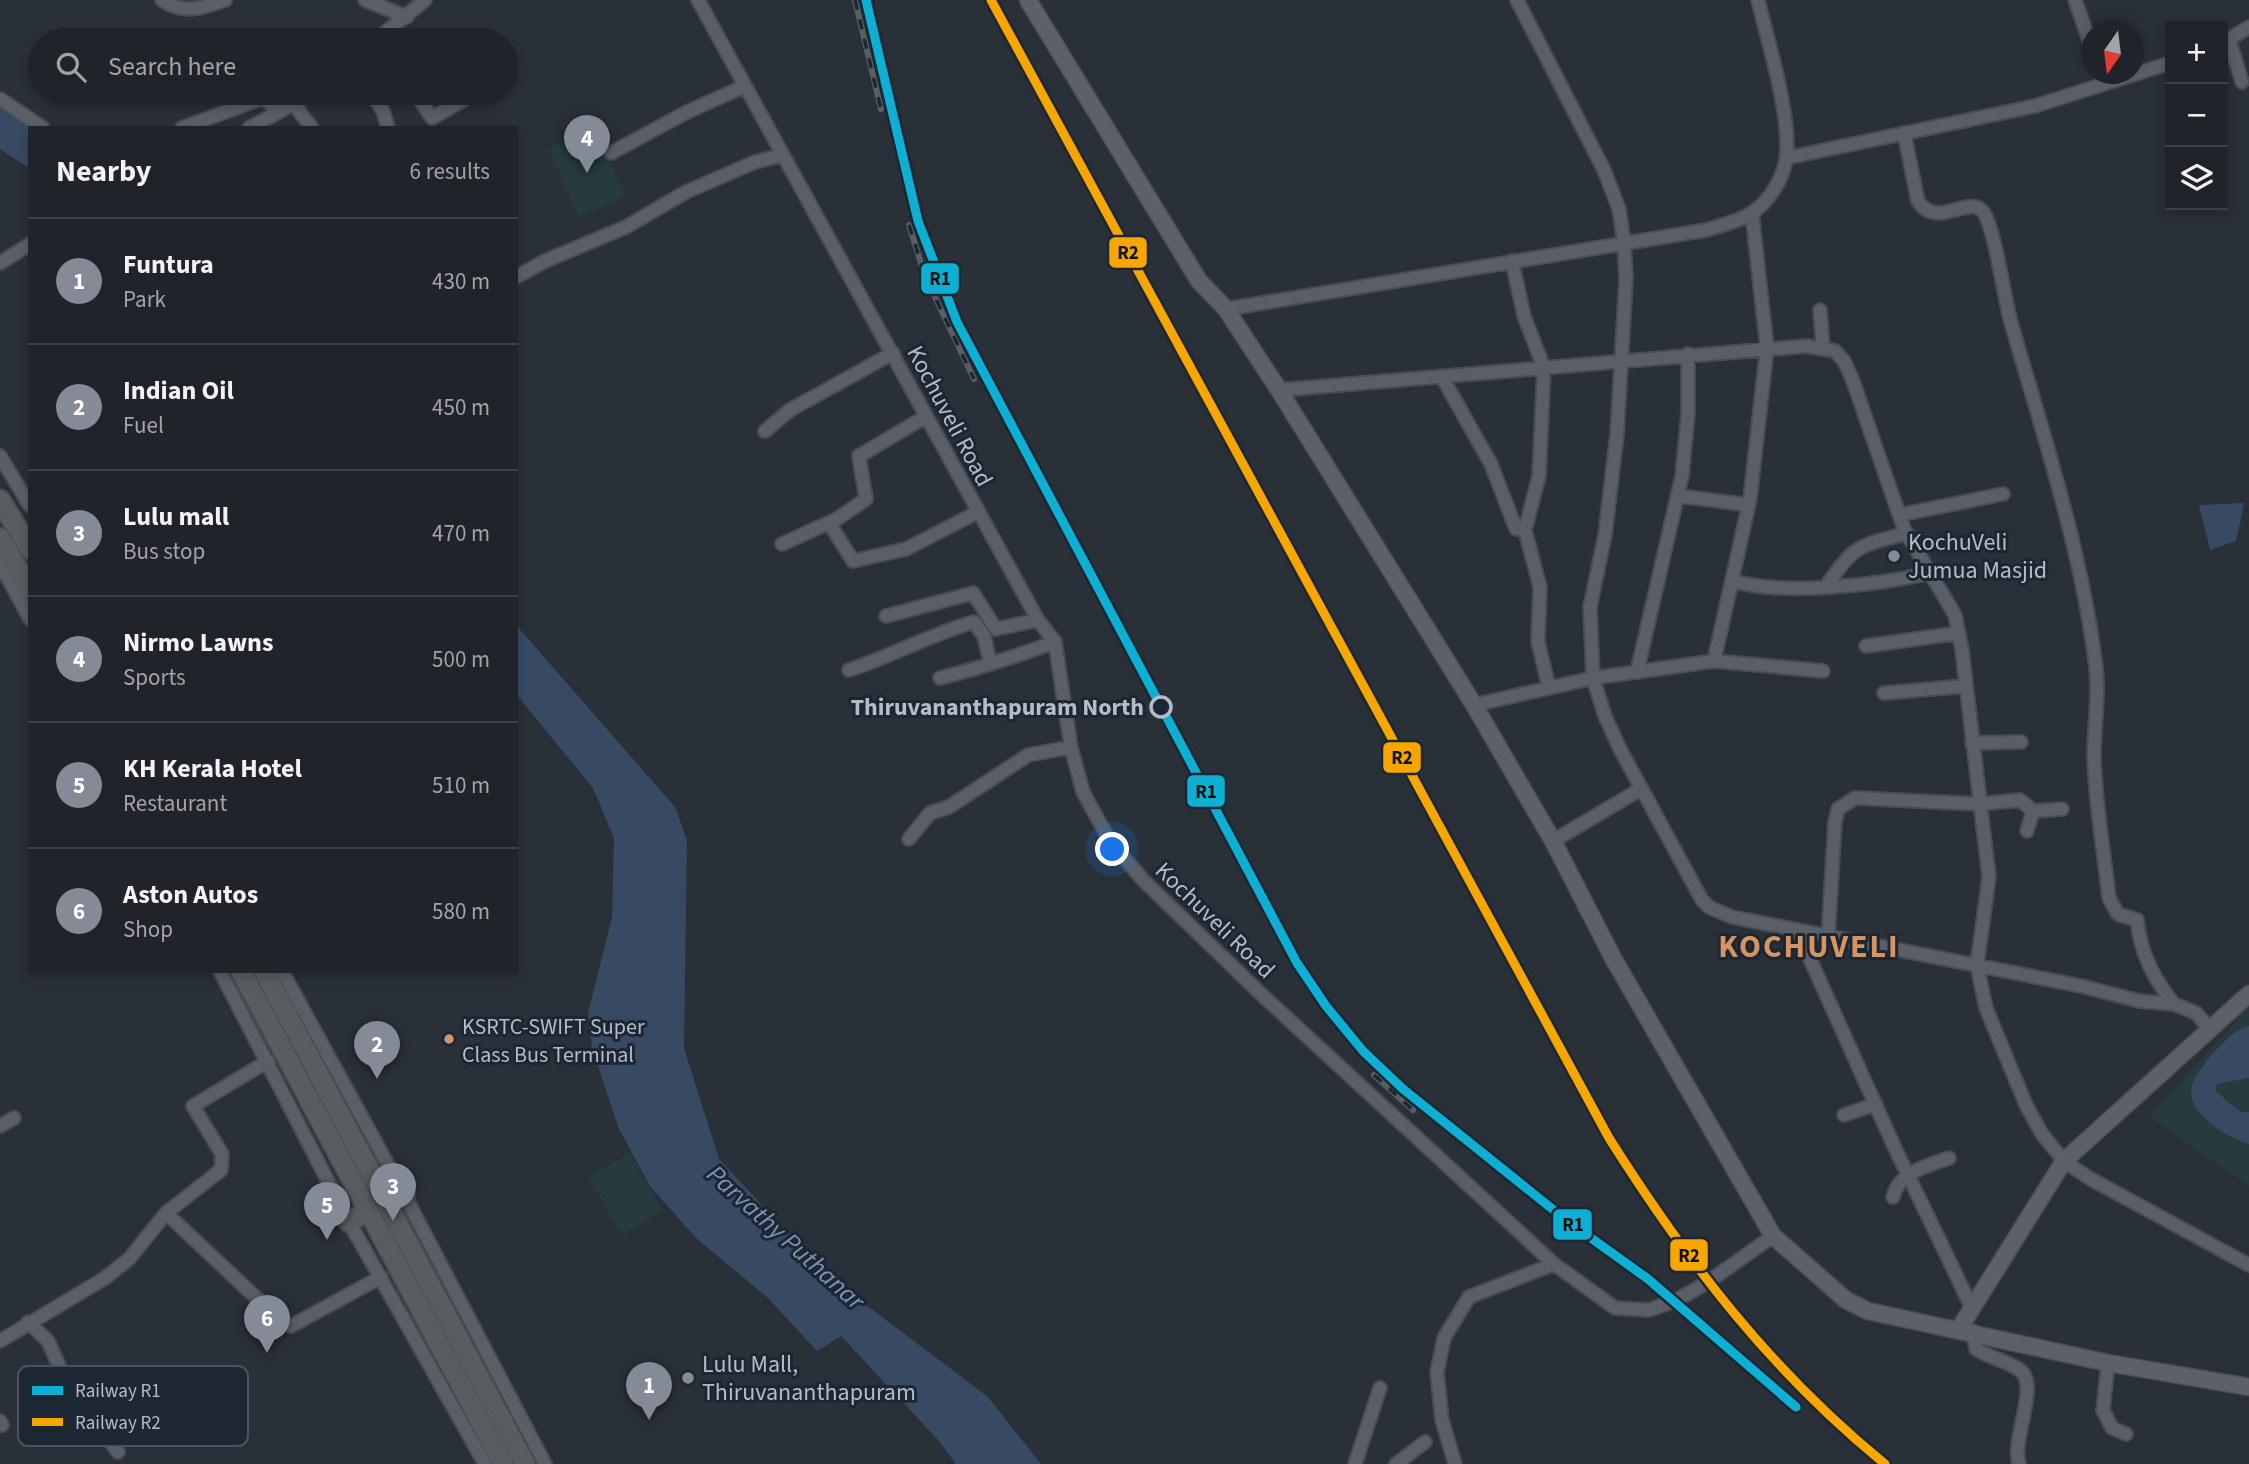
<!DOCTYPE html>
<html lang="en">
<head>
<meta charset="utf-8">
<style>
	:root { --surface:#20242a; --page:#2d3036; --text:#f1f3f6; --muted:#a2a4a8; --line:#3d4147; --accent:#848b96 }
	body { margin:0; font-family:"Source Sans 3",sans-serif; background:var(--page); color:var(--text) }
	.controls { position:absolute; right:21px; top:21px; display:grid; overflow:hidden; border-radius:0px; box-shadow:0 4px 10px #0003 }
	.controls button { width:63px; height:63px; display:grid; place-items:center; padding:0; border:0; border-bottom:2px solid var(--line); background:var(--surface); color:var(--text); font:35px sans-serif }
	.compass { position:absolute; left:2081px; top:21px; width:63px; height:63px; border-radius:50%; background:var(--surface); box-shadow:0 4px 10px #0003; rotate:194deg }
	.you { position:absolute; left:1113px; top:850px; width:24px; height:24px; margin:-18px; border:5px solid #fff; border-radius:50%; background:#1a73e8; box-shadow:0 0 0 10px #1a73e833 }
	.badge { display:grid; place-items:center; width:46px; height:46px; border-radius:50%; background:var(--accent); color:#fff; font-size:23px; font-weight:700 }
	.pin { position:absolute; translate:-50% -58px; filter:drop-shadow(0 2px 4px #0008) }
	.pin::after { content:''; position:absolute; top:37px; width:24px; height:21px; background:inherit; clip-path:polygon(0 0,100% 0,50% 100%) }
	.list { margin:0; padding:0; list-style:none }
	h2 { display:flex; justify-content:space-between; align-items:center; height:91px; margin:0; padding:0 28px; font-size:30px }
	h2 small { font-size:23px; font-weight:400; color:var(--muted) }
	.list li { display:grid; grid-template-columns:46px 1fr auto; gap:21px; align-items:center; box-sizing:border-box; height:126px; padding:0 28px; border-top:2px solid var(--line) }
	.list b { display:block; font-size:26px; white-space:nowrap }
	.list p { margin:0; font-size:23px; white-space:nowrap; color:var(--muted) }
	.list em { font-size:23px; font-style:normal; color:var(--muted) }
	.icon { flex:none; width:38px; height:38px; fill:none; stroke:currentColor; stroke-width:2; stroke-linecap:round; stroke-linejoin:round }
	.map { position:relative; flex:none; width:2249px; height:1464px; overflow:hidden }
	.search { position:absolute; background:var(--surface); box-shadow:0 4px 10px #0003; left:28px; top:28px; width:490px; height:77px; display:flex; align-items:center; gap:18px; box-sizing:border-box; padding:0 24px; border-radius:38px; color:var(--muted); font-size:26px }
	.panel { position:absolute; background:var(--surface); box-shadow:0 4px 10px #0003; left:28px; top:126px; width:490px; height:847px; border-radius:0px }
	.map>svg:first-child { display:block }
	.green { fill:#273a3e }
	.water { fill:#384963 }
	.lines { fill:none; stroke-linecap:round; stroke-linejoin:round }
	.minor-casing { stroke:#484c53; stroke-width:16 }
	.major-casing { stroke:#484c55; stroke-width:19 }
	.highway-casing { stroke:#474c53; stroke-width:23 }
	.minor { stroke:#5a5e66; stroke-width:12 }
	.major { stroke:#5c6168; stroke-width:16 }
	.highway { stroke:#5a5d60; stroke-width:19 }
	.rail-casing { stroke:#595d64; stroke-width:6 }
	.rail { stroke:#1d2633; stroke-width:3.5; stroke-dasharray:10; stroke-linecap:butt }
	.rail-1-casing { stroke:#1d2633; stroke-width:14 }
	.rail-2-casing { stroke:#1d2633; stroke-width:14 }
	.rail-1 { stroke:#0dafd3; stroke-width:9 }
	.rail-2 { stroke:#f7a600; stroke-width:9 }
	.poi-dot { fill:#848b96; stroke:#1d2633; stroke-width:2.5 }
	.stop-dot { fill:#1d2633; stroke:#b4bcc9; stroke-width:3.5 }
	.bus-dot { fill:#cd976f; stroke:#1d2633; stroke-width:2.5 }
	.labels { text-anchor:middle; stroke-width:6; stroke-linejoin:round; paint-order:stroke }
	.bus-label { font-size:22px; fill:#b4bcc9; stroke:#1d2633; text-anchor:start }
	.street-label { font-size:24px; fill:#b4bcc9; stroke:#1d2633 }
	.poi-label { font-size:24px; fill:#b4bcc9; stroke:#1d2633; text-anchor:start }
	.stop-label { font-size:24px; font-weight:bold; fill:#b4bcc9; stroke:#1d2633; text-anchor:end }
	.water-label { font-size:26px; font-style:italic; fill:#7c92b1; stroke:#1d2633 }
	.district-label { font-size:32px; font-weight:bold; letter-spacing:2px; fill:#d59563; stroke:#1d2633 }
	.key { fill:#1d2633; stroke:#4a5360; stroke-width:2 }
	.key-label { font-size:19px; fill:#b4bcc9 }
	.line-badge { stroke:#1d2633; stroke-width:2.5 }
	.pale-badge-label { font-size:19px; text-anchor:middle; font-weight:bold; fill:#111 }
</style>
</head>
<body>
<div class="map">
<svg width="2249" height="1464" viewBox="0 0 2249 1464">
	<rect width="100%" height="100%" fill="#2a3038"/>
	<path class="green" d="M 594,129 L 625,196 L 579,217 L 548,149 Z
		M 2249,1006 L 2249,1186 L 2149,1117 Z
		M 630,1153 L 663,1210 L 622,1235 L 588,1177 Z"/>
	<path class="water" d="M 0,107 L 30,128 L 30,169 L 0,149 Z
		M 2244,503 L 2236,541 L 2210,550 L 2199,505 Z
		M 516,625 L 675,807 L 687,840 L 684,1048 L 719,1159 L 829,1277 L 988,1397 L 1041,1464 L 956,1464 L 939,1441 L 841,1336 L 817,1351 L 768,1298 L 696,1238 L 650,1186 L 619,1129 L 592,1048 L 588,1013 L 612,917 L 614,838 L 593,788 L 516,694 Z
		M 2249,1026 L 2249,1078 L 2217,1084 L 2215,1091 L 2241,1112 L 2249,1112 L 2249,1144 C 2228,1138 2190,1116 2191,1090 C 2192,1078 2209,1057 2218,1048 C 2227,1039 2236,1029 2249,1026 Z"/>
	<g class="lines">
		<defs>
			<path id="minor" d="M 162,0 C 183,15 203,8 225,0
				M 365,0 L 407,17
				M 698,0 L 1038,620 L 1055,642 L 1071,747 L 1083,792 L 1110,841 L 1143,880 L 1261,994 L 1554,1264 L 1615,1308 L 1649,1310 L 1675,1301 L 1708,1282 L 1773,1236
				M 1517,0 L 1604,170 L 1619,209 L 1624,242 L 1626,279 L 1617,434 L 1605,535 L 1590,607 L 1593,678 L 1605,716 L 1620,749 L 1702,900 L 1709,907 L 1732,917 L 2081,986 L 2139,1001 L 2174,1004 C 2153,978 2141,954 2137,920 L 2118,914 L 2109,898 C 2104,851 2095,803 2094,756 C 2094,724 2100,692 2095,660 C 2080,546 2044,437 2012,326 C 2004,300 1996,233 1984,213 C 1971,192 1937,231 1918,201 L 1904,133
				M 2075,0 L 2092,48
				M 2229,39 L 2242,82
				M 376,40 L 425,0
				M 2223,43 L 2249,27
				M 371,93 L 383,111 L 388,128
				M 415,93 L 432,118 L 465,99
				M 0,99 L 43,128
				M 295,106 L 312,128
				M 182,128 L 260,99 L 270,102 L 275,113
				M 249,128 L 314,93
				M 611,153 L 687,112 L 745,86
				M 1786,158 L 2035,106 L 2170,63
				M 0,263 L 30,244
				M 516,277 L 545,261 L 626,227 L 686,192 L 755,162 L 783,155
				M 1226,309 L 1706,230 C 1721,225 1738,222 1752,213 C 1769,201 1783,180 1786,159 C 1792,119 1768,42 1758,0
				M 1820,310 L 1823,348
				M 1442,377 L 1491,464 L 1516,529 L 1525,530 L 1539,476 L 1544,368 L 1524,316 L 1512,261
				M 1279,390 L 1807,346 L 1835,351 L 1844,361 L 1853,381 L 1904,529 L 1930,573 C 1877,585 1785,596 1733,581
				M 765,431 L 790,410 L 893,353
				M 0,456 L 30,506
				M 1679,496 L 1749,505
				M 1899,515 L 2003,494
				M 829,523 L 853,561 L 906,549 L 978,512
				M 1525,530 L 1540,587 L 1538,642 L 1549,688
				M 782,544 L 837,519 L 866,499 L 859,456 L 925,417
				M 0,564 L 30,619
				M 1930,573 L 1955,615 L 1962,650 L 1989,877 L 1977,965 L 1986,1008 L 2026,1105 L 2042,1134 L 2064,1161 L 2089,1178 L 2249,1265
				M 1827,585 C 1856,543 1858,547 1907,533
				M 886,616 L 973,593 L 996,629 L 1038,620
				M 1866,646 L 1959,633
				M 1714,661 L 1823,671
				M 849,670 C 892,656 931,634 974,622 L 984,636 L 990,662
				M 1637,672 L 1682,476 L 1688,413 L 1688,354
				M 940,678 C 980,668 1017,656 1055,642
				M 1884,693 L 1966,686
				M 1474,705 L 1593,678 L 1714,661 L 1750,499 L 1767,348 L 1752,213
				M 1972,743 L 2021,742
				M 2027,831 L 2033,811
				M 909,839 L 930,813 L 949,807 L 1028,755 L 1071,747
				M 1553,841 L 1641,789
				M 1797,930 L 1894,1146 L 1971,1306
				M 1828,937 L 1835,822 L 1838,809 L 1855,798 L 1979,804 L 2020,800 L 2033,811 L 2062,809
				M 220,971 L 349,1222 L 485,1464
				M 282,971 L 405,1196 L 545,1464
				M 2174,1004 L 2196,1013 L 2210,1029
				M 1844,1115 L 1876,1104
				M 0,1126 L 14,1118
				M 1893,1197 C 1899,1172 1927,1166 1949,1158
				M 166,1213 L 282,1322 L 291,1326 L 381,1277
				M 28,1322 L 48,1341 L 64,1377 L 118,1452
				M 1973,1331 L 1976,1349 C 1989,1358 2009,1361 2021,1371 C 2039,1387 2011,1440 2019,1464
				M 0,1341 L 105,1278 L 129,1259 L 166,1213 L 221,1170 L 222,1154 L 193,1106 L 268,1061
				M 2108,1363 L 2103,1410 L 2112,1428 L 2126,1434
				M 0,1421 L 2,1425
				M 1355,1464 L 1380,1388
				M 1396,1464 L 1425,1442
				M 1455,1464 L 1442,1420 L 1437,1372 L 1444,1338 L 1469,1297 L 1554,1264"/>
			<path id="major" d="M 1028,0 L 1199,281 L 1226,309 L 1279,390 L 1474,705 L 1553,841 L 1613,958 L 1773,1236 L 1846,1300 L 1868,1311 L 2108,1363 L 2249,1387
				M 1959,1329 L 2064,1161 L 2249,994"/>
			<path id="highway" d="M 0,500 L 30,549
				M 0,538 L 30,589
				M 241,971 L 503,1464
				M 264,971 L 525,1464
				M 388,1206 L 405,1196
				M 349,1222 L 367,1211"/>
		</defs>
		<use href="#minor" class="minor-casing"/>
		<use href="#major" class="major-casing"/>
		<use href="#highway" class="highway-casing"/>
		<use href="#minor" class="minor"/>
		<use href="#major" class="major"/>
		<use href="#highway" class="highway"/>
		<defs>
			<path id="rail" d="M 855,0 L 881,109
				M 866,0 L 918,221 L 957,322 L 1297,963 L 1326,1006 L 1363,1051 L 1403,1089 L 1566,1220 L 1648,1279 L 1796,1407
				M 909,225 L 925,276 L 974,379
				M 1374,1075 L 1413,1110"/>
		</defs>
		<use href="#rail" class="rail-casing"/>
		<use href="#rail" class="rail"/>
		<defs>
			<path id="rail-1" d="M 866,0 L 918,221 L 957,322 L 1297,963 L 1326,1006 L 1363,1051 L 1403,1089 L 1566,1220 L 1648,1279 L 1796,1407"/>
			<path id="rail-2" d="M 991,0 L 1609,1138 C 1688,1263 1770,1370 1885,1464"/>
		</defs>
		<use href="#rail-1" class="rail-1-casing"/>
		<use href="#rail-2" class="rail-2-casing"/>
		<use href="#rail-1" class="rail-1"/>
		<use href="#rail-2" class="rail-2"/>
	</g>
	<g class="poi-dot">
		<circle cx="1894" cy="556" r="7"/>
		<circle cx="688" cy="1378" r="7"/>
	</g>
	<circle class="stop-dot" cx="1161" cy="707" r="10"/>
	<circle class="bus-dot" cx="449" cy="1039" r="6"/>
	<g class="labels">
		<g class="bus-label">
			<text x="462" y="1034">KSRTC-SWIFT Super<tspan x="462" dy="28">Class Bus Terminal</tspan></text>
		</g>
		<g class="street-label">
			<text transform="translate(950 416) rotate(62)" y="8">Kochuveli Road</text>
			<text transform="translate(1215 920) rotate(44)" y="8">Kochuveli Road</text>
		</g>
		<g class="poi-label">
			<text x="1908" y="550">KochuVeli<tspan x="1908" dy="28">Jumua Masjid</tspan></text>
			<text x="702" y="1372">Lulu Mall,<tspan x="702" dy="28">Thiruvananthapuram</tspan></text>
		</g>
		<g class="stop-label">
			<text x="1144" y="715">Thiruvananthapuram North</text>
		</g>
		<g class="water-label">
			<text transform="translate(786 1237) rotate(42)" y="9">Parvathy Puthanar</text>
		</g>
		<g class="district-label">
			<text x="1809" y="957">KOCHUVELI</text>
		</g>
	</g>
	<rect x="18" y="1366" width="230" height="80" rx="10" class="key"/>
	<rect x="32" y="1386" width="31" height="9" fill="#0dafd3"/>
	<rect x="32" y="1418" width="31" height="8" fill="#f7a600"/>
	<g class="key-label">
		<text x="75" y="1397">Railway R1</text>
		<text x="75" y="1429">Railway R2</text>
	</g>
	<g class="line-badge">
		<rect x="1108" y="236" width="40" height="33" rx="7" fill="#f7a600"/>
		<rect x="920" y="262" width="40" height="33" rx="7" fill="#0dafd3"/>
		<rect x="1382" y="741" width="40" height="33" rx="7" fill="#f7a600"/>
		<rect x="1186" y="774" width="40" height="34" rx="7" fill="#0dafd3"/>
		<rect x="1552" y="1208" width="41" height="33" rx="7" fill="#0dafd3"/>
		<rect x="1669" y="1238" width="40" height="34" rx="7" fill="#f7a600"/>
	</g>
	<g class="pale-badge-label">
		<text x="1128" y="259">R2</text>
		<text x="940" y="285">R1</text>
		<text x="1402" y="764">R2</text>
		<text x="1206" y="798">R1</text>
		<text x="1573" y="1231">R1</text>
		<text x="1689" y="1262">R2</text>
	</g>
</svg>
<div class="controls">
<button>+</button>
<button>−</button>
<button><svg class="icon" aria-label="layers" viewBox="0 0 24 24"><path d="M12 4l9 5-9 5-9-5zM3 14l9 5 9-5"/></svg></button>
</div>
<svg class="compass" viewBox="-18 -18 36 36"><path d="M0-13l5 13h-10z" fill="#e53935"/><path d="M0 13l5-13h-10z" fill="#a2a4a8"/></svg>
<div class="you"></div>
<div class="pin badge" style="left:649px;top:1420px">1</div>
<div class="pin badge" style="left:377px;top:1079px">2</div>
<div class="pin badge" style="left:393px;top:1221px">3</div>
<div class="pin badge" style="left:587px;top:173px">4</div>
<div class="pin badge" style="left:327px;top:1240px">5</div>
<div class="pin badge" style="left:267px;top:1353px">6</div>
<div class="search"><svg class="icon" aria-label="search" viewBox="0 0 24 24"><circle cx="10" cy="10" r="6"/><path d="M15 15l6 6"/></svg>Search here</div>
<section class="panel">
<h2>Nearby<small>6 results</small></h2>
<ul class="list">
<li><span class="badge">1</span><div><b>Funtura</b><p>Park</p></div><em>430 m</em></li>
<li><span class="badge">2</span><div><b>Indian Oil</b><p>Fuel</p></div><em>450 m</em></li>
<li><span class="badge">3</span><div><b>Lulu mall</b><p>Bus stop</p></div><em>470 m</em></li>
<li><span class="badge">4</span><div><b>Nirmo Lawns</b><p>Sports</p></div><em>500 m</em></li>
<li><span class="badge">5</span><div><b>KH Kerala Hotel</b><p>Restaurant</p></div><em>510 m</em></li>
<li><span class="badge">6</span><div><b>Aston Autos</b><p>Shop</p></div><em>580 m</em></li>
</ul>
</section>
</div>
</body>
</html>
